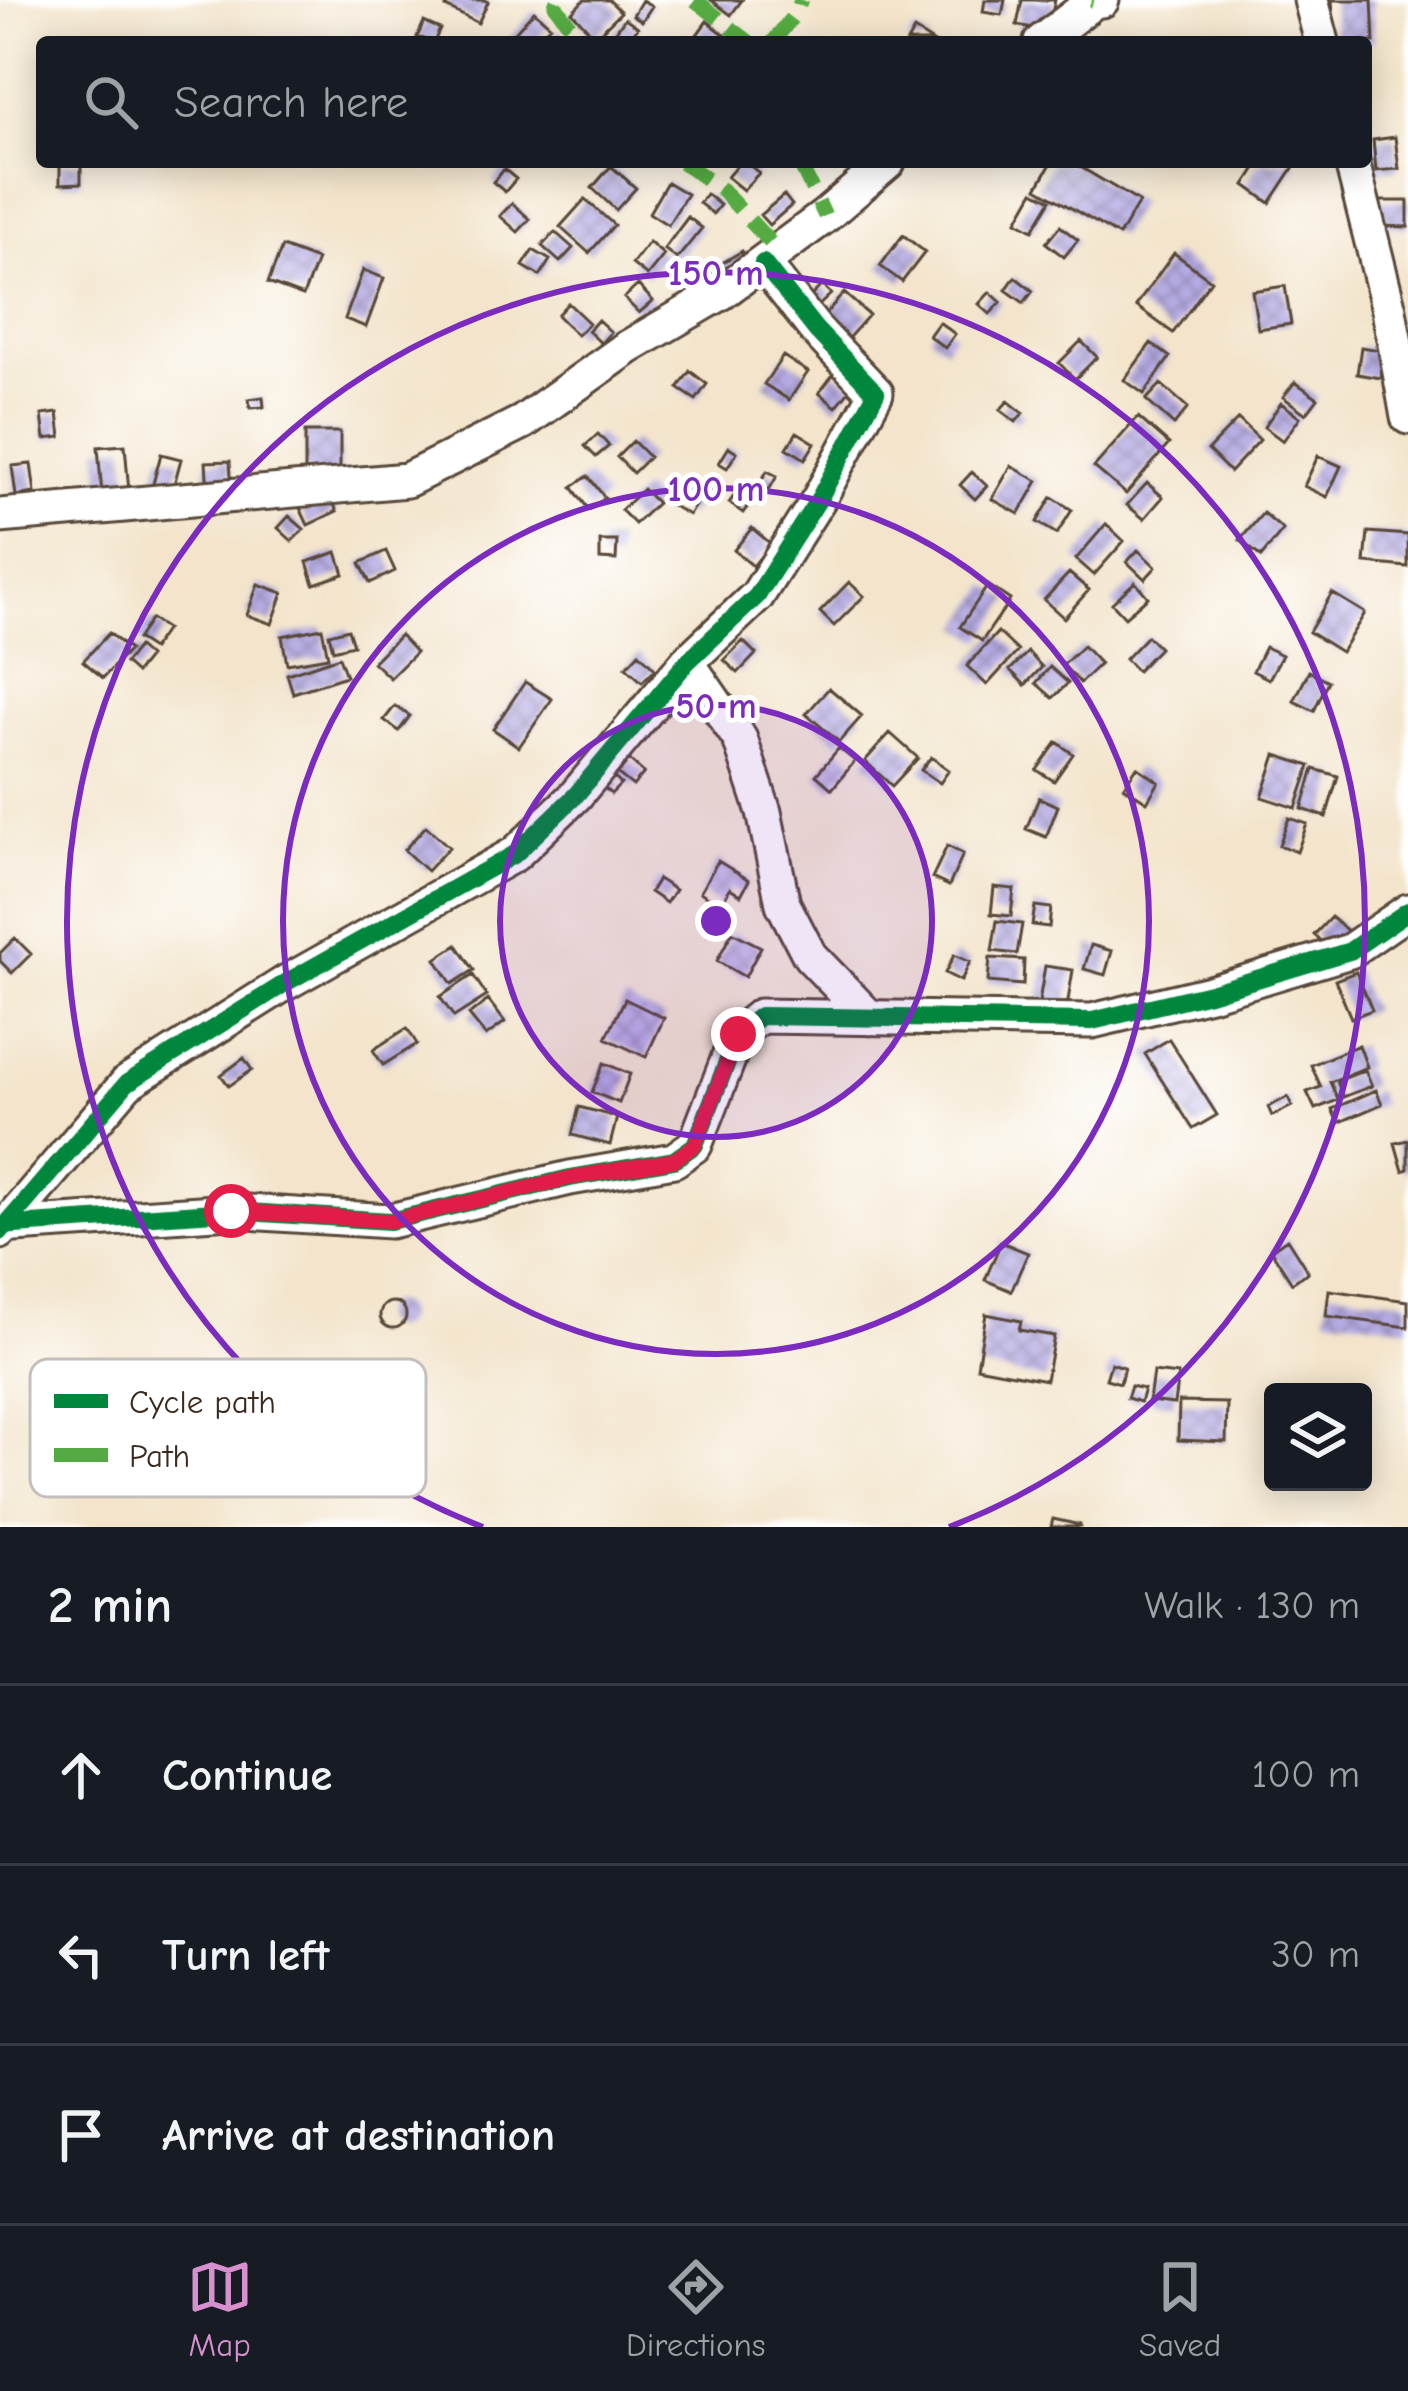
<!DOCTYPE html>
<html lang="en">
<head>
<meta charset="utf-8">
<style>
	:root { --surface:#171b24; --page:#242831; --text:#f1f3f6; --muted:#9ea1a6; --line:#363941; --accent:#d690ce }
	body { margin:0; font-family:"Comic Neue",sans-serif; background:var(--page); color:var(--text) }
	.controls { position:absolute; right:36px; bottom:36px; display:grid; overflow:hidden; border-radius:12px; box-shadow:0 6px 30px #0003 }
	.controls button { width:108px; height:108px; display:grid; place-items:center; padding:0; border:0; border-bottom:3px solid var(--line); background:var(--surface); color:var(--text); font:60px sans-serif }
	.stop { position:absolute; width:36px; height:36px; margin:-27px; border:9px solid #e11d48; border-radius:50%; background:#fff }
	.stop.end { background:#e11d48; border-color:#fff; box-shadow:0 3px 12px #0008 }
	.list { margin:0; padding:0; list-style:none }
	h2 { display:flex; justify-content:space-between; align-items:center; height:156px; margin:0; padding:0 48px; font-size:51px }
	h2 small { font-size:39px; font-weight:400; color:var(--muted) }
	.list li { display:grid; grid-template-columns:78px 1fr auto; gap:36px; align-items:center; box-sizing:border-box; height:180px; padding:0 48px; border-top:3px solid var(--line) }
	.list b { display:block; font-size:45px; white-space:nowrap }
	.list em { font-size:39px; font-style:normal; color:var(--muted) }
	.icon { flex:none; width:66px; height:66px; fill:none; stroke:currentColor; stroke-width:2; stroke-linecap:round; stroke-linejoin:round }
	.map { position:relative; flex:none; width:1408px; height:1527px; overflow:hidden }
	.search { position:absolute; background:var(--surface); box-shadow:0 6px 30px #0003; left:36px; right:36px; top:36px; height:132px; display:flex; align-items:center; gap:30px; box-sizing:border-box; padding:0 42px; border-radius:12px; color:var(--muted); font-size:45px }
	.sheet { height:696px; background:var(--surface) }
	nav { display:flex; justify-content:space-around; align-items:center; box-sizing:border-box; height:168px; border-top:3px solid var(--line); background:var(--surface); font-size:33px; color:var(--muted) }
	nav a { display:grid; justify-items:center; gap:6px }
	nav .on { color:var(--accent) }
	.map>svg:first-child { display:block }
	.building { fill:url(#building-cross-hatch) }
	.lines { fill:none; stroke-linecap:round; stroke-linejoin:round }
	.street-casing { stroke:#574638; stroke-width:39 }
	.street { stroke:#fff; stroke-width:33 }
	.quiet { stroke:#55ab43; stroke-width:15; stroke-dasharray:30 15; stroke-linecap:butt }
	.cycleway-casing { stroke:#fff; stroke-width:26 }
	.cycleway { stroke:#00873e; stroke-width:18 }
	.route { stroke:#e11d48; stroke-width:15 }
	.ring { fill:none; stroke:#7b2cbf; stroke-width:6 }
	.key { fill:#fff; stroke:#c4bfbc; stroke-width:3 }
	.key-label { font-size:33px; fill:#3b2a1e }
	.centre { fill:#7b2cbf; stroke:#fff; stroke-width:6 }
	.ring-label { font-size:36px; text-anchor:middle; font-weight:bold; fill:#7b2cbf; stroke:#fff; stroke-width:10; stroke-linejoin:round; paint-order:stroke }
</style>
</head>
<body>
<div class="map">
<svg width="1408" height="1527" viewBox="0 0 1408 1527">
	<defs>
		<pattern id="building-cross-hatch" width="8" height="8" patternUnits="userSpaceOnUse" patternTransform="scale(3)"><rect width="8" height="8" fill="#b5abe3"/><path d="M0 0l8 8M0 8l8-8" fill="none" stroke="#948bb7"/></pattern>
	</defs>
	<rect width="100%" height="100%" fill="#fff"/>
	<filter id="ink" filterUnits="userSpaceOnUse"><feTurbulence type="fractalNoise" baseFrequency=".00833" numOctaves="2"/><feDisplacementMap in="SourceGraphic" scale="24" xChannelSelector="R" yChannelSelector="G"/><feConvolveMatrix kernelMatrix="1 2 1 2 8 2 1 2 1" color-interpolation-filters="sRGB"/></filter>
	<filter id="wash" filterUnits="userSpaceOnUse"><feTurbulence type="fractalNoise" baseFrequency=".004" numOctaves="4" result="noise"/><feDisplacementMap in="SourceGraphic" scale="48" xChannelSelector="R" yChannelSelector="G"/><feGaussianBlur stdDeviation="2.7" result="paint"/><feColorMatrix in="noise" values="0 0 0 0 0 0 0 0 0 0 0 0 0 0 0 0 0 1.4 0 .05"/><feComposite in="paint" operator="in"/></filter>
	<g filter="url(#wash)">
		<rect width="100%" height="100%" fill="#f3e4cb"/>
		<g id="blocks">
			<path class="building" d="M 450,0 L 484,0 L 488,2 L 478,23 L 446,7 Z
				M 584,0 L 609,0 L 621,12 L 595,37 L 572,12 Z
				M 642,0 L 652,6 L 642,21 L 633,15 Z
				M 711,0 L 742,0 L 731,15 Z
				M 985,0 L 1005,0 L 1002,15 L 983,12 Z
				M 1022,0 L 1055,0 L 1048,31 L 1017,25 Z
				M 1332,0 L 1372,0 L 1374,42 L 1335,42 Z
				M 534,11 L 550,25 L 534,42 L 506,42 Z
				M 625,18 L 638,27 L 627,42 L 617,42 L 611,38 Z
				M 707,21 L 725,35 L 719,42 L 703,42 L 696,36 Z
				M 424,22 L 440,29 L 434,42 L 417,37 Z
				M 557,30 L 570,42 L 546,42 Z
				M 914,30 L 933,42 L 907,42 Z
				M 1395,137 L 1399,169 L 1376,171 L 1373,140 Z
				M 740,162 L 746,162 L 759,173 L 743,190 L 727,177 Z
				M 1052,162 L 1072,162 L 1139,202 L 1119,236 L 1037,188 Z
				M 1260,162 L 1297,162 L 1270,203 L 1245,185 Z
				M 81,163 L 81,183 L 60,184 L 60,164 Z
				M 611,166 L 636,188 L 616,210 L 592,188 Z
				M 504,169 L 516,179 L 505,192 L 493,182 Z
				M 667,182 L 687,194 L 668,225 L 649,213 Z
				M 1034,191 L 1051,200 L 1033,230 L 1017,221 Z
				M 706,194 L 720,205 L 713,214 L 699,203 Z
				M 784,195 L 792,205 L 769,225 L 760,215 Z
				M 585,199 L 614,225 L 589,253 L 560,227 Z
				M 1380,201 L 1408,201 L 1408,227 L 1379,226 Z
				M 512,203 L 530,219 L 518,232 L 500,216 Z
				M 688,217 L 702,228 L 677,259 L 664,249 Z
				M 1060,226 L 1078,240 L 1064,257 L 1046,243 Z
				M 555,232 L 573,248 L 560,262 L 542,246 Z
				M 903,235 L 925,252 L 902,282 L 880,266 Z
				M 649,242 L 664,255 L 647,276 L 632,264 Z
				M 282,247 L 317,260 L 303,296 L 268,283 Z
				M 533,250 L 550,260 L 540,276 L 523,266 Z
				M 742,251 L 751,266 L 730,277 L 722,263 Z
				M 1174,253 L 1211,280 L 1173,333 L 1136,306 Z
				M 363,270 L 384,278 L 366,327 L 345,319 Z
				M 1015,277 L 1033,291 L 1024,303 L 1006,290 Z
				M 638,285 L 653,301 L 639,313 L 624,298 Z
				M 822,285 L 831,294 L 814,310 L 806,301 Z
				M 1285,286 L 1291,324 L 1258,329 L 1252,291 Z
				M 990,292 L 1001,302 L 990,314 L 979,304 Z
				M 844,293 L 869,315 L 843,344 L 818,322 Z
				M 568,303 L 589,323 L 577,335 L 557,315 Z
				M 598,320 L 611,332 L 601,343 L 588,331 Z
				M 939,322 L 955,334 L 945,348 L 929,336 Z
				M 1081,341 L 1097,357 L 1075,379 L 1059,363 Z
				M 1151,343 L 1170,357 L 1144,394 L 1124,380 Z
				M 1361,347 L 1386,351 L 1381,378 L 1357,374 Z
				M 783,356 L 808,372 L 789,400 L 764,384 Z
				M 690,371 L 707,384 L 696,400 L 678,388 Z
				M 835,372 L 853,386 L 836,407 L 819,393 Z
				M 1295,382 L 1318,398 L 1306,414 L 1283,397 Z
				M 1161,384 L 1188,408 L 1174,425 L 1146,400 Z
				M 263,397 L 264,407 L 250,408 L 249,399 Z
				M 1008,401 L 1023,413 L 1016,422 L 1000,410 Z
				M 1281,403 L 1300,417 L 1283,441 L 1264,427 Z
				M 58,413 L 61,437 L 45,439 L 42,415 Z
				M 1138,417 L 1169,444 L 1126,494 L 1094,467 Z
				M 1238,419 L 1260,440 L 1230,472 L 1208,450 Z
				M 305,432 L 340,432 L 340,474 L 305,474 Z
				M 797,432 L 815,443 L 805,459 L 787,448 Z
				M 598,434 L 609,446 L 596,457 L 585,446 Z
				M 633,441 L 649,457 L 633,473 L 617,457 Z
				M 125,445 L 129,492 L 102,495 L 98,447 Z
				M 729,447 L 737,452 L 727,468 L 719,463 Z
				M 161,454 L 181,459 L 171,496 L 151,491 Z
				M 1318,456 L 1341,466 L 1327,497 L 1304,486 Z
				M 230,461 L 232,491 L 208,492 L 206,462 Z
				M 31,464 L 35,493 L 16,496 L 12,466 Z
				M 1011,466 L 1038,481 L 1019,514 L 992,499 Z
				M 767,471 L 777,476 L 769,490 L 759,485 Z
				M 972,472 L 987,486 L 975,499 L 960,485 Z
				M 588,476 L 605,498 L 589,510 L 572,487 Z
				M 1147,483 L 1163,497 L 1144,519 L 1127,505 Z
				M 742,485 L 756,495 L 743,513 L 729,503 Z
				M 683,486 L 701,496 L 689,515 L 671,505 Z
				M 643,489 L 657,503 L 635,524 L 621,510 Z
				M 328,492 L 337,511 L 308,525 L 299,506 Z
				M 1052,497 L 1072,510 L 1057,534 L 1037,522 Z
				M 1263,513 L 1283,530 L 1261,557 L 1240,540 Z
				M 289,516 L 304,529 L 292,541 L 278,528 Z
				M 1106,524 L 1124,541 L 1094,575 L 1076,559 Z
				M 752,528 L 771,544 L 753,566 L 734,550 Z
				M 1368,532 L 1408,535 L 1408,567 L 1365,563 Z
				M 600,541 L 617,541 L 616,560 L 600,559 Z
				M 1138,550 L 1156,567 L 1145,579 L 1127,562 Z
				M 386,551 L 395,571 L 370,583 L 360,563 Z
				M 337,552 L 344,574 L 314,584 L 307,562 Z
				M 1069,573 L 1089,590 L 1064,618 L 1044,600 Z
				M 849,582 L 864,596 L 834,626 L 820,612 Z
				M 1135,582 L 1148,597 L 1125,617 L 1112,603 Z
				M 258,584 L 283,593 L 272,624 L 247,615 Z
				M 988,585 L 1010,600 L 982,641 L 960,627 Z
				M 1332,593 L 1365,613 L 1341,652 L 1309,632 Z
				M 151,619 L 166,629 L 152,649 L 137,639 Z
				M 322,628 L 328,657 L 287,664 L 282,636 Z
				M 348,629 L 353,645 L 333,650 L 329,634 Z
				M 998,632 L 1018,651 L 987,685 L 967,666 Z
				M 109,633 L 129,650 L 103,678 L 83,661 Z
				M 400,635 L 416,652 L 390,678 L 373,662 Z
				M 1147,636 L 1159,648 L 1137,671 L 1125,659 Z
				M 743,641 L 756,654 L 738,673 L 724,660 Z
				M 1083,646 L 1100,664 L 1080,683 L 1063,665 Z
				M 138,647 L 149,657 L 136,673 L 125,663 Z
				M 1265,647 L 1282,655 L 1269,679 L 1253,671 Z
				M 1028,652 L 1042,667 L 1025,685 L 1010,670 Z
				M 639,653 L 655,669 L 642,682 L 626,667 Z
				M 339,657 L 346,676 L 293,693 L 287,674 Z
				M 1050,667 L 1068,683 L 1053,698 L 1036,683 Z
				M 1309,671 L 1328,681 L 1314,711 L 1294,701 Z
				M 525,682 L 552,699 L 519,747 L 493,729 Z
				M 829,688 L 862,716 L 839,742 L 806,714 Z
				M 395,706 L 410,716 L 399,731 L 384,720 Z
				M 890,733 L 918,758 L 892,786 L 865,761 Z
				M 1057,742 L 1073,754 L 1054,781 L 1037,770 Z
				M 839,748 L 855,761 L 832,789 L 816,775 Z
				M 1276,755 L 1310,766 L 1296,808 L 1262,797 Z
				M 931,757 L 949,770 L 940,783 L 921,770 Z
				M 629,760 L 644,773 L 633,786 L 618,774 Z
				M 1137,767 L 1159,782 L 1147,802 L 1124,787 Z
				M 605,769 L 621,784 L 611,794 L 596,780 Z
				M 1314,769 L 1338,776 L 1326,817 L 1302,809 Z
				M 1039,798 L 1058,806 L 1046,837 L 1026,829 Z
				M 1289,818 L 1307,824 L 1297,852 L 1279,845 Z
				M 426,826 L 449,847 L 427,871 L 404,850 Z
				M 947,846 L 963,854 L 949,886 L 932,878 Z
				M 718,861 L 749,880 L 741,895 L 730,888 L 721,905 L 700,892 Z
				M 658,879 L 675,890 L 666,903 L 650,892 Z
				M 994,887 L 1014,889 L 1011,916 L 991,914 Z
				M 1035,906 L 1051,908 L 1049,927 L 1032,925 Z
				M 1331,917 L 1349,932 L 1332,951 L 1314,935 Z
				M 997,921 L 1022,924 L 1017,954 L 992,951 Z
				M 732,932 L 761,947 L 745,977 L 717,961 Z
				M 15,938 L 31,954 L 12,973 L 0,961 L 0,953 Z
				M 457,945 L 474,970 L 452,984 L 436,959 Z
				M 1091,945 L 1112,951 L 1105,975 L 1084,969 Z
				M 954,955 L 970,962 L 961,981 L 945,973 Z
				M 990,958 L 1024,960 L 1023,985 L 988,982 Z
				M 1045,966 L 1073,970 L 1067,1007 L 1039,1002 Z
				M 1356,972 L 1372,1010 L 1351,1018 L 1335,980 Z
				M 473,975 L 487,996 L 454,1017 L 440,997 Z
				M 625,999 L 664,1018 L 646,1057 L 606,1038 Z
				M 488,1000 L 505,1022 L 486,1036 L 469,1015 Z
				M 407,1028 L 417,1044 L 383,1065 L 373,1050 Z
				M 1169,1039 L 1217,1115 L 1193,1129 L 1145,1054 Z
				M 1359,1045 L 1367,1067 L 1330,1082 L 1338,1100 L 1315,1109 L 1307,1092 L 1321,1087 L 1311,1065 Z
				M 244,1058 L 252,1070 L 229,1086 L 221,1075 Z
				M 604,1063 L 630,1074 L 619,1103 L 592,1092 Z
				M 1365,1070 L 1372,1086 L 1343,1097 L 1337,1081 Z
				M 1376,1090 L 1382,1104 L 1338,1123 L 1332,1109 Z
				M 1288,1097 L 1292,1106 L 1272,1116 L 1268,1107 Z
				M 579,1107 L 617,1117 L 610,1145 L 572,1135 Z
				M 1408,1140 L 1408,1169 L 1403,1171 L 1395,1143 Z
				M 1287,1239 L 1308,1272 L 1292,1283 L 1271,1250 Z
				M 1001,1242 L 1028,1253 L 1011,1291 L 985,1280 Z
				M 1329,1290 L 1408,1301 L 1408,1327 L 1326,1316 Z
				M380 1315a13 13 0 1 1 26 0a13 13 0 1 1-26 0Z
				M 986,1314 L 1021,1321 L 1019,1330 L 1054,1336 L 1046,1380 L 977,1367 Z
				M 1111,1363 L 1124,1367 L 1120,1383 L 1106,1379 Z
				M 1153,1372 L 1178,1375 L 1174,1404 L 1149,1401 Z
				M 1131,1386 L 1144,1389 L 1140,1402 L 1127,1398 Z
				M 1179,1402 L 1227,1403 L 1226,1442 L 1178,1440 Z
				M 1053,1519 L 1080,1525 L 1080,1527 L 1051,1527 Z"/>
		</g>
	</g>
	<g filter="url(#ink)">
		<use href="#blocks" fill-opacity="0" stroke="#574638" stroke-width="3"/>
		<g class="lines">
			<defs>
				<path id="street" d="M 1311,0 L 1322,42
					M 1041,42 L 1094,1 L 1102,0
					M 1352,162 L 1389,310 L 1408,417
					M 0,516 L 407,480 L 523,422 L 627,348 L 721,293 L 825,216 L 888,162
					M 687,662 L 740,739 L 764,812 L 783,904 L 810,956 L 870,1018
					M 0,1226 L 231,1211 L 390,1221 L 570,1178 L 674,1160 L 695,1145 L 738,1034 L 760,1016 L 1092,1021 L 1210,993 L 1350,951 L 1408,911
					M 0,1232 L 127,1083 L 287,982 L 515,854 L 575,796 L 687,662 L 757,596 L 820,497 L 876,393 L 816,330 L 763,263"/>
			</defs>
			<use href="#street" class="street-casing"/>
			<use href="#street" class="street"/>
			<path class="quiet" d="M 557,0 L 555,5 L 582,42
				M 695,0 L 749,42
				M 1092,0 L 1094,1
				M 773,42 L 797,11 L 801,0
				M 682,162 L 722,190 L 778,251
				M 799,162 L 825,216"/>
			<defs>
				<path id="cycleway" d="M 0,1226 L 231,1211 L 390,1221 L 570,1178 L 674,1160 L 695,1145 L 738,1034 L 760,1016 L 1092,1021 L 1210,993 L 1350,951 L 1408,911
					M 0,1232 L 127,1083 L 287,982 L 515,854 L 575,796 L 687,662 L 757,596 L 820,497 L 876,393 L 816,330 L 763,263"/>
			</defs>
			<use href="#cycleway" class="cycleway-casing"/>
			<use href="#cycleway" class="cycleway"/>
		</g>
	</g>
	<g class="lines" filter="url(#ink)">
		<path class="route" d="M 231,1211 L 391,1221 L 570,1178 L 674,1160 L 695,1145 L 738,1034"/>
	</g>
	<circle cx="716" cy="921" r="216" fill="#7b2cbf" fill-opacity=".12"/>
	<g class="ring">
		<circle cx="716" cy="921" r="216"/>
		<circle cx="716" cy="921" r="433"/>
		<path d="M483 1527A649 649 0 1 1 949 1527"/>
	</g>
	<rect x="30" y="1359" width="396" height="138" rx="18" class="key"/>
	<rect x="54" y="1394" width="54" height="14" fill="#00873e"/>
	<rect x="54" y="1448" width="54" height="14" fill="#55ab43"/>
	<g class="key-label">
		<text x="129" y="1413">Cycle path</text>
		<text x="129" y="1467">Path</text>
	</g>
	<circle cx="716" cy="921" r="18" class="centre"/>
	<g class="ring-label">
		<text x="716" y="285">150 m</text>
		<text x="716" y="501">100 m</text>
		<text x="716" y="718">50 m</text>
	</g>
</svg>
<div class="controls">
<button><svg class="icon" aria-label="layers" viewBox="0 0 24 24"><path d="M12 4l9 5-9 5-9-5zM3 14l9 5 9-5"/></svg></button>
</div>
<div class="stop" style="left:231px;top:1211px"></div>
<div class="stop end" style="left:738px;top:1034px"></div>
<div class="search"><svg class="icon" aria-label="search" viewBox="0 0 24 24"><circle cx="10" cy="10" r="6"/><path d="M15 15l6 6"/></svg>Search here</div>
</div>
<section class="sheet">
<h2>2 min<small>Walk · 130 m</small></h2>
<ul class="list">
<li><svg class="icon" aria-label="ahead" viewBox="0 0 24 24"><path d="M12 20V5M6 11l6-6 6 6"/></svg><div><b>Continue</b></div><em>100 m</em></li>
<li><svg class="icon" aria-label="left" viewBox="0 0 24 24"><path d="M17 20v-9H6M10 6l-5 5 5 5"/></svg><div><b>Turn left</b></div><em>30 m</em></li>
<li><svg class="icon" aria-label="arrive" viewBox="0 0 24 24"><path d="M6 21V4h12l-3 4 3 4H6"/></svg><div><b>Arrive at destination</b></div></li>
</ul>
</section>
<nav>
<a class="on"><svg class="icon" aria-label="map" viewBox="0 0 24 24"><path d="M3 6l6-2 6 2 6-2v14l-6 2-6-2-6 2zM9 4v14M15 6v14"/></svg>Map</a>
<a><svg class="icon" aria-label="directions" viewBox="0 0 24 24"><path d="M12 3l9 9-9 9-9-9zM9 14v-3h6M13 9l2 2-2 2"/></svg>Directions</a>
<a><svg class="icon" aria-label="saved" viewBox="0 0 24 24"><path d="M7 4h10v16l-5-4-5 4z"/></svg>Saved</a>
</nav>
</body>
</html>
